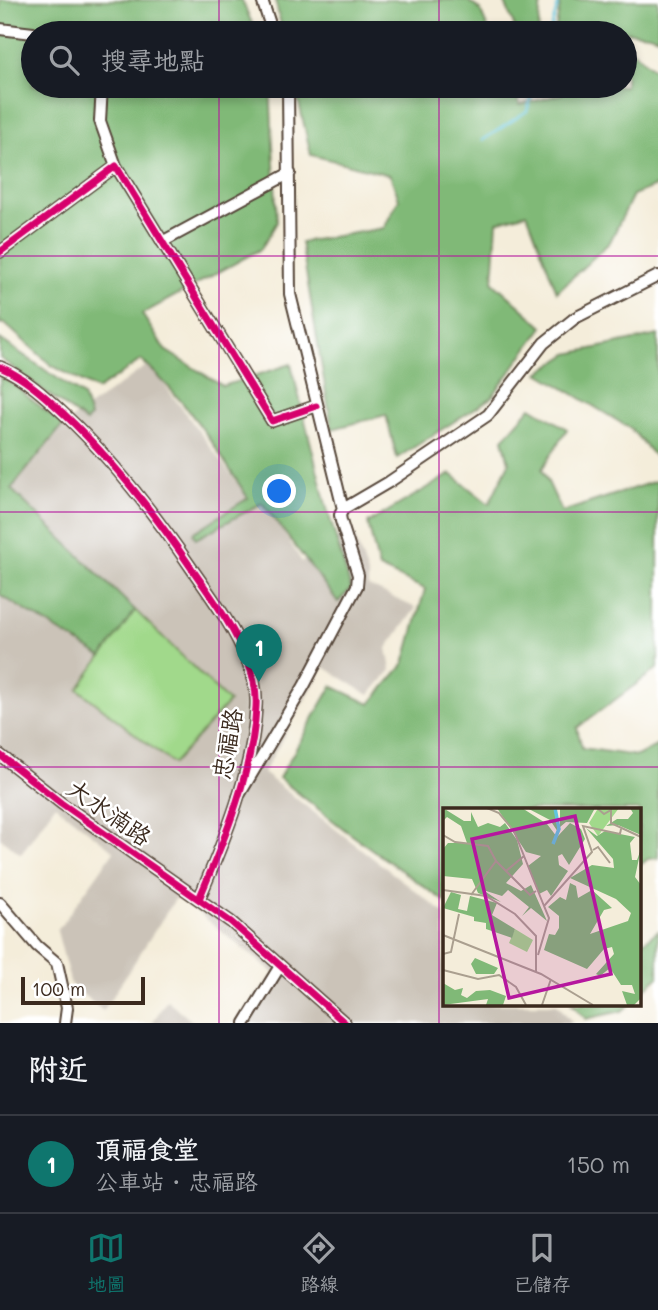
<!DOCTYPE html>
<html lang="zh-TW">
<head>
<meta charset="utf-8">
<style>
	:root { --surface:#171b24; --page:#20242c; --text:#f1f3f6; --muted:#9ea1a6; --line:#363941; --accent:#0f766e }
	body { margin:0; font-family:Mali,"LXGW WenKai TC",sans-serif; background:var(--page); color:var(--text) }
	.scale { position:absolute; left:21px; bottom:18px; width:124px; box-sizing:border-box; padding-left:7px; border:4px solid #3b2a1e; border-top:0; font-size:19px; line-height:24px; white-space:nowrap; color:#3b2a1e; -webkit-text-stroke:5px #fff; paint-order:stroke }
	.you { position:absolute; left:280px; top:492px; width:24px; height:24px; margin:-18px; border:5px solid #fff; border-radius:50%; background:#1a73e8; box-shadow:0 0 0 10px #1a73e833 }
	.badge { display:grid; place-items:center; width:46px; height:46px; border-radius:50%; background:var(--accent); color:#fff; font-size:23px; font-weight:700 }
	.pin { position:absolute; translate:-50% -58px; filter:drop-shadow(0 2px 4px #0008) }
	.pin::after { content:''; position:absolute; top:37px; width:24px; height:21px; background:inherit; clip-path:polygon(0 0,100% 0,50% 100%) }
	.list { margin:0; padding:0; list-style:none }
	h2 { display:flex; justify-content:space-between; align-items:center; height:91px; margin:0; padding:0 28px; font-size:30px }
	h2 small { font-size:23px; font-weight:400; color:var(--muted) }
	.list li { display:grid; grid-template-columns:46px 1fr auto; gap:21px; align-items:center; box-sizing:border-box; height:98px; padding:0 28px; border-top:2px solid var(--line) }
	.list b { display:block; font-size:26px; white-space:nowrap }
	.list p { margin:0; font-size:23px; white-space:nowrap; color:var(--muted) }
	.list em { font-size:23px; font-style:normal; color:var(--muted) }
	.icon { flex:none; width:38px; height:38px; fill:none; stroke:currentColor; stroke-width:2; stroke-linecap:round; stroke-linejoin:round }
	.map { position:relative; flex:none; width:658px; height:1023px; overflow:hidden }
	.search { position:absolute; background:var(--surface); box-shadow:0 4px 10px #0003; left:21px; right:21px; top:21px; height:77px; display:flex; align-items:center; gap:18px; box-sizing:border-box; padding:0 24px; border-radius:38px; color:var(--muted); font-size:26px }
	.sheet { height:189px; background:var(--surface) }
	nav { display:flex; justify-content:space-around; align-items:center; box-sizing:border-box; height:98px; border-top:2px solid var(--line); background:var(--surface); font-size:19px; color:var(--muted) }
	nav a { display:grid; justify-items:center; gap:4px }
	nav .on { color:var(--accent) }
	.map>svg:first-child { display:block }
	.industrial { fill:#cbc3b8 }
	.green { fill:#a1d98b; stroke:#6e8254; stroke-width:2 }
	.forest { fill:#80b977; stroke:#5e724a; stroke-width:2 }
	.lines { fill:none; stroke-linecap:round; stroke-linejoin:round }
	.stream { stroke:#60c5dd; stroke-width:2.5 }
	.minor-casing { stroke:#57473a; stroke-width:14 }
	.minor { stroke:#fff; stroke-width:10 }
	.cycleway-casing { stroke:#fff; stroke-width:11 }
	.cycleway { stroke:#d6006c; stroke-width:7 }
	.grid { fill:none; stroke:#b5179e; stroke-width:2; stroke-opacity:0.55 }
	.labels { text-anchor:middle; stroke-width:5; stroke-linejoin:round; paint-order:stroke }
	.street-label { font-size:24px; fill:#3b2a1e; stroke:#fff }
	.inset-river { fill:none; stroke:#60c5dd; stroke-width:3.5 }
	.inset-road { fill:none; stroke:#aa9f8f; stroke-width:2 }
	.view { fill:#b5179e; fill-opacity:0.15; stroke:#b5179e; stroke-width:3.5 }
	.inset-edge { fill:none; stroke:#3b2a1e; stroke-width:3.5 }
</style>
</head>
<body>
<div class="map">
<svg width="658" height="1023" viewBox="0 0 658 1023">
	<rect width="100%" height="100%" fill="#fff"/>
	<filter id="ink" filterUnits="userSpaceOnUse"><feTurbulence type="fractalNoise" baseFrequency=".0143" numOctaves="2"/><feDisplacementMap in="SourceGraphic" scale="14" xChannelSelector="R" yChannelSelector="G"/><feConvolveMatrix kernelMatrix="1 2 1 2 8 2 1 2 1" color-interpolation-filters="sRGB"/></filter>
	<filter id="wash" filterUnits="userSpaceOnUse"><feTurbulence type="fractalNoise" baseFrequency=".00686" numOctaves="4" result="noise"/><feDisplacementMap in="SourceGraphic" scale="28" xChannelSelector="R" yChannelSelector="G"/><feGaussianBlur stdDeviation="1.57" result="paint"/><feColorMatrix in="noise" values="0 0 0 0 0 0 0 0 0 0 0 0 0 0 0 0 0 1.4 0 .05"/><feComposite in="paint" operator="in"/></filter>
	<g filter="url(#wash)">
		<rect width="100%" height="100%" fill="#f4edda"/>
		<path class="industrial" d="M 149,364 L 252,503 L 262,498 L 302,562 L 352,529 L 368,574 L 368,586 L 416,608 L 387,648 L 391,670 L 369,695 L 324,667 L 263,773 L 444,913 L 444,1004 L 557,1004 L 573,1023 L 234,1023 L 274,973 L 177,896 L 103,1011 L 71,985 L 57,931 L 114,851 L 55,805 L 21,854 L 0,838 L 0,595 L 102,657 L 78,689 L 172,764 L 229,702 L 11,489 L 63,425 Z
			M 167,1000 L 194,1023 L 152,1023 Z"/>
		<path class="green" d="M 135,610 L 229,702 L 173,764 L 78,689 Z"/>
		<path class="forest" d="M 0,0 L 242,0 L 256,33 L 33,33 L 33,86 L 270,86 L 277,222 L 261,249 L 142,314 L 165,350 L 223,386 L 291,364 L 326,505 L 351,589 L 338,602 L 262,503 L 196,539 L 193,533 L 248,498 C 217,449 185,398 141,360 L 97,390 L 51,365 L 4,323 L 0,324 Z
			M 275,0 L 467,0 L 480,10 L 490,33 L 283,33 Z
			M 504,0 L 541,0 L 538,33 L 517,33 Z
			M 561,0 L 658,0 L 658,37 L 649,34 L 594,28 L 585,33 L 555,33 Z
			M 625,44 L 658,73 L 658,185 L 633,195 L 610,242 L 557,292 L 527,213 L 497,222 L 493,282 L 543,327 L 491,398 L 397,458 L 386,415 L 332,429 L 301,242 L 384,228 L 399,199 L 390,175 L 311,155 L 295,86 L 512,86 L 520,105 L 562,94 L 570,86 L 625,86 Z
			M 658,335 L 658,460 L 631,429 L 539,373 L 568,354 Z
			M 0,339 L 83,396 L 90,417 L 86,422 L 0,358 Z
			M 0,377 L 10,382 L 63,425 L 11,489 L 135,610 L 102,657 L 0,595 Z
			M 531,407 L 567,429 L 542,469 L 562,512 L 656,481 L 658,483 L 658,668 L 577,728 L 582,748 L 637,756 L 658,745 L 658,858 L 648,859 L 639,866 L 639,810 L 444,810 L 444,901 L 345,830 L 279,778 L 332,686 L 370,704 L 404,664 L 425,589 L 379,568 L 368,523 L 451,474 L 489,504 L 509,463 L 503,439 Z
			M 658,931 L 658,977 L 639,995 L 639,945 Z
			M 572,1004 L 630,1004 L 622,1011 L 586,1019 Z"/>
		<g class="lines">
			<path class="stream" d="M 550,33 L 559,0
				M 483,140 L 527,111 L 535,86"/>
		</g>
	</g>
	<g filter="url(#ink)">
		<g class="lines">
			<defs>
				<path id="minor" d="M 262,0 L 273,33
					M 0,29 L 33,33
					M 102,86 L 100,121 L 116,166
					M 288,86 L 290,294 L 343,509
					M 162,242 L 290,173
					M 0,252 L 116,166 L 272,421 L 316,406
					M 0,367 C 24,377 45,396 64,414 C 113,460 154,513 192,569 C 212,598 234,627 247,660 C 253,674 257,691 256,707 C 253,771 224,841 199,899
					M 0,755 L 61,803 L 231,922 L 345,1023
					M 238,797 L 304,686 L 357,586 L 358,575 L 341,521 L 340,515 L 343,509 L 389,482 L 488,415 L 544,343 L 575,318 L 658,276
					M 0,903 L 37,946 L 57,963 L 67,1008 L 65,1023
					M 245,1023 L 280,966"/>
			</defs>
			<use href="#minor" class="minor-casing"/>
			<use href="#minor" class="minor"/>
			<defs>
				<path id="cycleway" d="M 0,252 L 116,166 L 272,421 L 316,406
					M 0,367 C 24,377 45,396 64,414 C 113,460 154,513 192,569 C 212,598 234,627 247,660 C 253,674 257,691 256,707 C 253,771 224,841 199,899
					M 0,755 L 61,803 L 231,922 L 345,1023"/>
			</defs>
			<use href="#cycleway" class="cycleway-casing"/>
			<use href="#cycleway" class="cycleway"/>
		</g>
	</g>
	<path class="grid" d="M 219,0 L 219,33M 439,0 L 439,33M 219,86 L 219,1023M 439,86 L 439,1023M 0,256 L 658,256M 0,512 L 658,512M 0,767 L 658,767"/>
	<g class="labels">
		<g class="street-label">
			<text transform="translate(228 744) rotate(-80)" y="8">忠福路</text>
			<text transform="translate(109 813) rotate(35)" y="8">大水湳路</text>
		</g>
	</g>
	<g transform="translate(443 808)">
		<rect width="198" height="198" fill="#f4edda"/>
		<path d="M 162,0 L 176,0 L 155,28 L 146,15 L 154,2 ZM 72,121 L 90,132 L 84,144 L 66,135 Z" fill="#a1d98b"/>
		<path d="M 0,0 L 21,13 L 28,13 L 28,4 L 35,19 L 45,15 L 57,19 L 62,15 L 74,32 L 80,56 L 63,75 L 78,83 L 88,77 L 104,113 L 88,100 L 79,108 L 86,99 L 65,82 L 59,88 L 40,82 L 58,94 L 35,85 L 29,71 L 0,68 L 0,41 L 5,35 L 24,35 L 18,18 L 4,9 L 0,13 ZM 54,0 L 79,0 L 104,16 L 114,29 L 127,15 L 138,21 L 142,31 L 126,57 L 119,46 L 115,48 L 116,57 L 125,63 L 108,88 L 104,82 L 96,86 L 85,58 L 98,48 L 83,44 ZM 84,0 L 112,0 L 115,24 L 107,12 ZM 117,0 L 152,0 L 144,15 L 123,14 L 117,19 ZM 187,0 L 198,0 L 198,27 L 175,17 L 163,18 L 174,11 L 185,11 L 190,5 ZM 143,20 L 154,28 L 162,23 L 192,29 L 187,35 L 189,52 L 194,52 L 198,41 L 192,69 L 198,77 L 198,190 L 191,197 L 184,197 L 179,183 L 192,186 L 189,177 L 178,177 L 167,160 L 157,168 L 153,166 L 171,146 L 169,139 L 161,141 L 144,161 L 101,142 L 106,126 L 112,127 L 116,120 L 116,108 L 105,99 L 117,89 L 123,92 L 127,75 L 133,78 L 135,90 L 149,82 L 169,100 L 161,102 L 147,126 L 185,113 L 188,105 L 173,91 L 127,70 L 149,57 L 171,60 L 170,51 ZM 8,84 L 18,87 L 15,101 L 24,103 L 27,88 L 54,95 L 49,107 L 72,121 L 69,130 L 43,121 L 43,115 L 31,113 L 31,109 L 0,100 ZM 32,150 L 55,160 L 51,166 L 33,166 L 28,156 ZM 0,175 L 12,182 L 20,180 L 18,187 L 24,190 L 33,183 L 47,182 L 63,188 L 60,197 L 43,197 L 45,191 L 0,197 Z" fill="#80b977"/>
		<path class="inset-river" d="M 110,36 L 116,21 L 112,0"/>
		<path class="inset-road" d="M 44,0 L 56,5 L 71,23 L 101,98M 154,0 L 161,6 L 168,2 L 168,15 L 198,29M 0,27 L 12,34 L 45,38 L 53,53M 150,42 L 155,39 L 167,55M 63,63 L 81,48M 0,82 L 43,88 L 72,106 L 93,128 L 93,164M 28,87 L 53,53 L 87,87 L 93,83M 0,127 L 98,166 L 150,197M 0,146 L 8,144 L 16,106M 95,147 L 106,110 L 101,98 L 149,44 L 140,18 L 177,26 L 178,21M 0,162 L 35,171 L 56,167 L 73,179 L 83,197M 99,197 L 108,171"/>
		<path class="view" d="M 132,8 L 168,166 L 66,190 L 29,31 Z"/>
		<rect width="198" height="198" class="inset-edge"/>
	</g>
</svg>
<div class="scale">100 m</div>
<div class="you"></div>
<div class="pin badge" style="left:259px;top:682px">1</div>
<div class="search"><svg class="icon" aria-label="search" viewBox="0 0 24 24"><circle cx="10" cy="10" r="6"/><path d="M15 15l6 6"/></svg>搜尋地點</div>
</div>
<section class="sheet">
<h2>附近<small></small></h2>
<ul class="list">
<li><span class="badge">1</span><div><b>頂福食堂</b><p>公車站 · 忠福路</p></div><em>150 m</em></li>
</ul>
</section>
<nav>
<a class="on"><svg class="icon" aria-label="map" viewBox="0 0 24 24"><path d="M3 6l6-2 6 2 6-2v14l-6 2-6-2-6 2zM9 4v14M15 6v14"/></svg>地圖</a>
<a><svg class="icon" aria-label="directions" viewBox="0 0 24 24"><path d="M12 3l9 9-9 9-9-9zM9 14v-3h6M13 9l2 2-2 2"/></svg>路線</a>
<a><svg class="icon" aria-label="saved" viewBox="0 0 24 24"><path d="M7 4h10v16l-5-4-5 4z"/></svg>已儲存</a>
</nav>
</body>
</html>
